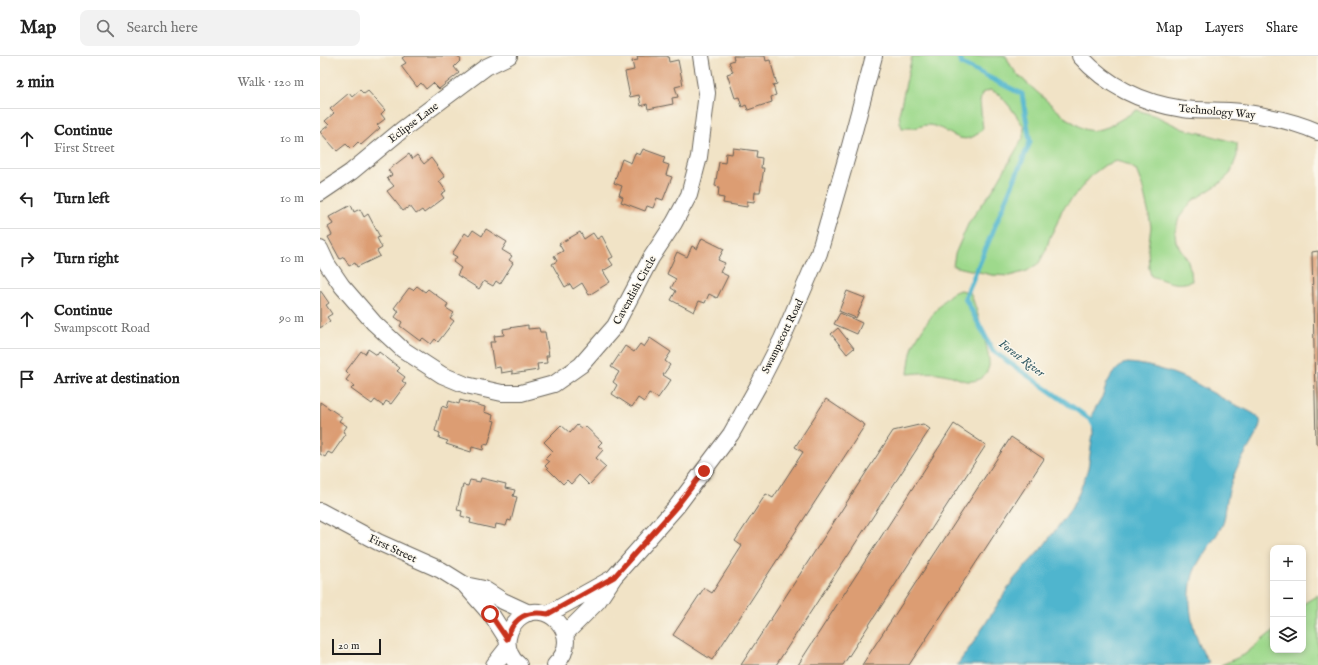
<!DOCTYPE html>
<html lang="en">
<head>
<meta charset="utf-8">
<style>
	:root { --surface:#fff; --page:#f2f2f2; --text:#222; --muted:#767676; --line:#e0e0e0 }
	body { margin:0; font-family:"IM FELL English",serif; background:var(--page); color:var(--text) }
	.controls { position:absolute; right:12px; bottom:12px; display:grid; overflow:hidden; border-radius:8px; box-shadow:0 2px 6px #0003 }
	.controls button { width:36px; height:36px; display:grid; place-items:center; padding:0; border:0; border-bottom:1px solid var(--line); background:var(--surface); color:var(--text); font:20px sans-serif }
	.scale { position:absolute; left:12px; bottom:10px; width:49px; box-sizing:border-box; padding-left:4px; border:2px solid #1c1c1c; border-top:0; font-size:11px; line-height:14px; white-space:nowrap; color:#1c1c1c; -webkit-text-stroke:3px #fbf7ec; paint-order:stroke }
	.stop { position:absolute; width:12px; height:12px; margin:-9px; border:3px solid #c8321e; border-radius:50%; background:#fff }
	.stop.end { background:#c8321e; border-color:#fff; box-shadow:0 1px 4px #0008 }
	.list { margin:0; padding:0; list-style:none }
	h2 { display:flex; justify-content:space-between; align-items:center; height:52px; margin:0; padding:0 16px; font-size:17px }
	h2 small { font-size:13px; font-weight:400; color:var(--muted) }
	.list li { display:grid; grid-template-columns:26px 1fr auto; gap:12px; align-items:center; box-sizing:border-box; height:60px; padding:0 16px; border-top:1px solid var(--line) }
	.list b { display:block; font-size:15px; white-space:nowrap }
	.list p { margin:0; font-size:13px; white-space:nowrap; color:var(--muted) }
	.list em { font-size:13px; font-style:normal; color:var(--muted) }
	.icon { flex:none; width:22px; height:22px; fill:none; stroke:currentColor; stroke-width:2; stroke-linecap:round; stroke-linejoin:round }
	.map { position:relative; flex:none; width:998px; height:609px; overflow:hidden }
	header { display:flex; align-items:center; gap:24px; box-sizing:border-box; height:56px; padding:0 20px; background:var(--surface); border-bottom:1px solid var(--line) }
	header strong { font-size:19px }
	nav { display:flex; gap:22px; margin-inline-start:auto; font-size:14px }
	.search { width:280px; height:36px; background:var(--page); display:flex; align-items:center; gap:10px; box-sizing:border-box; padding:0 14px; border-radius:8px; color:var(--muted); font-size:15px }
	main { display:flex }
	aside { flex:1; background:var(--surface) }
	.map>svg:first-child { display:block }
	.green { fill:#9ed98c; stroke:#5d7a54 }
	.water { fill:#50b5ce; stroke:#366875 }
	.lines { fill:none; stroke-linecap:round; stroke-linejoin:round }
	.stream { stroke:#50b5ce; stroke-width:5 }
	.building { fill:#dc9d73 }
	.minor-casing { stroke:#676258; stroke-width:18 }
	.minor { stroke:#fff; stroke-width:16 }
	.route { stroke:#c8321e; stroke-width:5 }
	.labels { text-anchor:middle; stroke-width:3; stroke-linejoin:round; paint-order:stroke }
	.street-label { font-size:11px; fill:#1c1c1c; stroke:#fbf7ec }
	.water-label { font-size:12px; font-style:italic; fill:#315963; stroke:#fbf7ec }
</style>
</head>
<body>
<header>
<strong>Map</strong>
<div class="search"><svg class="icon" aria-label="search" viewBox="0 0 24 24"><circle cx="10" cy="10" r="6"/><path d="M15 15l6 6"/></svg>Search here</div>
<nav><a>Map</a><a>Layers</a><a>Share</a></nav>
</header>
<main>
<aside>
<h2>2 min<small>Walk · 120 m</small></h2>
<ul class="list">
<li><svg class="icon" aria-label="ahead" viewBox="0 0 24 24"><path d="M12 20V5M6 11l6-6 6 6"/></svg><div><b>Continue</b><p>First Street</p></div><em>10 m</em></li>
<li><svg class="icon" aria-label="left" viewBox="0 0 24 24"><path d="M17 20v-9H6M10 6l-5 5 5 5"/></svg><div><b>Turn left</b></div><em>10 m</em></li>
<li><svg class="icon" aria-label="right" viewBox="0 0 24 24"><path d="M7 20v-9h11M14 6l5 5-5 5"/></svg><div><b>Turn right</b></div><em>10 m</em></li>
<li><svg class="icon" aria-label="ahead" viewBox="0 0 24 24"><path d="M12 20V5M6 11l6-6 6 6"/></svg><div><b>Continue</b><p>Swampscott Road</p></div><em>90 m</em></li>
<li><svg class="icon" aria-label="arrive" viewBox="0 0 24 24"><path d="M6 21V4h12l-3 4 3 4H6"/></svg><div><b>Arrive at destination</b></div></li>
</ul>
</aside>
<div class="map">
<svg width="998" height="609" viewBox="0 0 998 609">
	<rect width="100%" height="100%" fill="#fbf7ec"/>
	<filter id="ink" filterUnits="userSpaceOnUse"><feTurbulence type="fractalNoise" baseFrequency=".025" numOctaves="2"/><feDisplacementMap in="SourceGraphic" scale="8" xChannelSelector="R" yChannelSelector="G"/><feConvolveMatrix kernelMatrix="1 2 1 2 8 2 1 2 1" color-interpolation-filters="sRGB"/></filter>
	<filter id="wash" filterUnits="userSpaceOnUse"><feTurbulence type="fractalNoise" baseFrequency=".012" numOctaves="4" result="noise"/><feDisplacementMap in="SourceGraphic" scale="16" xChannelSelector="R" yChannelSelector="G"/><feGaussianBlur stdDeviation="0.9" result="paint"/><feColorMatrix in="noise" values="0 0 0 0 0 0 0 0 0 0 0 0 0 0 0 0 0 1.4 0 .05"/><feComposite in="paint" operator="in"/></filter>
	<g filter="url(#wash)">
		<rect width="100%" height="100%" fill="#f1e3c6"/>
		<path class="green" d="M 592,0 L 686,0 L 691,10 L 698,19 L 746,62 L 764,73 L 773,75 L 788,71 L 817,54 L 836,60 L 863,73 L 885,78 L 917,87 L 917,100 L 910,118 L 899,128 L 872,145 L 859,162 L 855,176 L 856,186 L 867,203 L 871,215 L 872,225 C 856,231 847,225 831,220 L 829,212 L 828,192 L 831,171 L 829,159 L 822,129 L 816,114 L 807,108 L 796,105 L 785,109 L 773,118 L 742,154 L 737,167 L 730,181 L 726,194 L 719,207 L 707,215 L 690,220 L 672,219 L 633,210 L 635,198 L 649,166 L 674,132 L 703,82 L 704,71 L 691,52 L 679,38 L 670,34 L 662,37 L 660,46 L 663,73 C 640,97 629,69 607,69 C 603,69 599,71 595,72 C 591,72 587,72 582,72 L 580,66 L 579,58 Z
			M 640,234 L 650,236 C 655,247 671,300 669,310 C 667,320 658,326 648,325 C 641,325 635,320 628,319 C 614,315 602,317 588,318 C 589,309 590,299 593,290 C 598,278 620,246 631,238 C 634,236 637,235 640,234 Z
			M 998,539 L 998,609 L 901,609 L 924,599 L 953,575 L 953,594 L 983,594 L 983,548 Z"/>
		<path class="water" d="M 808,307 C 829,308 859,318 877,328 C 888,334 898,340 909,346 C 916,350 936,356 940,364 C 943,371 922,402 918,410 C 912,422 908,436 906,450 C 905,457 905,464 902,470 C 894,485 883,497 876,511 C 863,538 872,583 889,606 L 883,609 L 637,609 L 653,587 L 694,523 L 722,492 L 751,453 L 759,437 L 768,413 L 773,377 L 772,358 L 783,339 L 787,327 L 793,317 L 803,308 Z"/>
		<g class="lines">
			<path class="stream" d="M 639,0 L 642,8 L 702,38 L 710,86 L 645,242 L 673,295 L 771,364 L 775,371"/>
		</g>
		<g id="blocks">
			<path class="building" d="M 85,0 L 138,0 L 141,4 L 134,11 L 139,17 L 119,33 L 113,27 L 106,33 L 101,27 L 97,31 L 81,10 L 86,7 L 82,2 Z
				M 317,0 L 348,0 L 349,6 L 358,4 L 363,29 L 355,31 L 358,41 L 352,42 L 353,48 L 328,53 L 327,48 L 321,50 L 319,39 L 310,41 L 305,16 L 314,14 L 312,5 L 318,4 Z
				M 413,0 L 445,0 L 446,5 L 450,4 L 457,28 L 453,29 L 456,39 L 451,41 L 452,46 L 428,54 L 426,49 L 422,51 L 419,41 L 415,42 L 407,18 L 413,16 L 409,6 L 414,4 Z
				M 40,34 L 44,38 L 48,35 L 65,54 L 61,58 L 65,63 L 57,69 L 60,72 L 41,89 L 38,86 L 31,93 L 26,88 L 17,95 L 0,76 L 9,69 L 5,65 L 14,57 L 10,53 L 29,37 L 32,41 Z
				M 413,92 L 437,95 L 436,101 L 442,102 L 441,112 L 444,112 L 440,136 L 435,136 L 434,146 L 427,145 L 427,151 L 403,147 L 404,142 L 398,141 L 399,131 L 395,130 L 399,106 L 405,107 L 406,97 L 412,98 Z
				M 323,93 L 345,101 L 343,107 L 349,109 L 346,119 L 352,121 L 343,144 L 337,142 L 333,152 L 327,150 L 325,155 L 301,146 L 303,141 L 299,139 L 302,130 L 294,127 L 302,103 L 311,107 L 315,97 L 320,99 Z
				M 89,98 L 92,103 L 97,99 L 104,108 L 111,102 L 125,121 L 119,125 L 126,135 L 121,138 L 124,142 L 104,157 L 102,154 L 96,158 L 90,150 L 83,155 L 67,135 L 74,130 L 67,122 L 72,119 L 68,114 Z
				M 31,149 L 34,156 L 40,153 L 44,161 L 48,158 L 60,181 L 57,182 L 62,192 L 57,195 L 60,200 L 37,211 L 35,207 L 29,210 L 24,201 L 20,203 L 8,181 L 12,179 L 8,171 L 13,168 L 9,161 Z
				M 166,173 L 187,186 L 182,194 L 192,200 L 189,204 L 193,207 L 180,228 L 176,225 L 173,230 L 164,225 L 159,233 L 137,219 L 141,212 L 133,206 L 137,201 L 132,198 L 145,177 L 149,180 L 153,174 L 162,180 Z
				M 260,176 L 264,183 L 273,177 L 277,183 L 282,180 L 293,201 L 289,203 L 293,209 L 283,215 L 290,226 L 269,239 L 262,227 L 253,233 L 250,228 L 245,231 L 232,208 L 237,205 L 234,200 L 243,195 L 239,188 Z
				M 382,182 L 404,193 L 398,204 L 405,207 L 400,216 L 408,220 L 397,242 L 389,238 L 385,247 L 379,245 L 374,256 L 351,244 L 356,235 L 351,232 L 356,223 L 347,218 L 357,196 L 367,201 L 372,190 L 377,193 Z
				M 998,195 L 998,388 L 996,388 L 992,196 Z
				M 97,230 L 105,236 L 108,233 L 128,248 L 126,252 L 134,257 L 130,262 L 134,265 L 118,286 L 115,283 L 111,288 L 103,282 L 100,285 L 80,270 L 82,266 L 75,261 L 79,255 L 74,252 L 89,232 L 93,234 Z
				M 0,234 L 9,247 L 6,249 L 12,258 L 7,261 L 10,265 L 0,272 Z
				M 527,235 L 545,242 L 536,262 L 519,255 Z
				M 520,257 L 542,267 L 537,278 L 514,268 Z
				M 208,269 L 208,273 L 219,272 L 220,276 L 225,276 L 229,300 L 226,300 L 227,307 L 217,308 L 218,314 L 192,318 L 192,315 L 181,317 L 180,311 L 174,312 L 170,286 L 175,286 L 174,280 L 184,279 L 183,273 Z
				M 518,272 L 534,292 L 527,298 L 511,278 Z
				M 330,282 L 351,296 L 345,305 L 350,309 L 343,319 L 351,324 L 338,342 L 329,337 L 324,346 L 318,342 L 312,351 L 292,338 L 297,329 L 293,326 L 299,316 L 291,311 L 305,290 L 314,296 L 320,288 L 324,291 Z
				M 48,293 L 57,299 L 59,296 L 80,312 L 77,315 L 85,321 L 82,325 L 86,328 L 71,348 L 66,345 L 63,350 L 55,344 L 52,348 L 31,333 L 34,330 L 26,324 L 30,319 L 26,315 L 41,295 L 45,298 Z
				M 506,343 L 545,369 L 392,604 L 353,579 L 384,532 L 392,537 L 422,490 L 415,485 L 446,438 L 453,442 L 483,396 L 475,391 Z
				M 140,344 L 165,351 L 164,356 L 173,359 L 172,364 L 175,365 L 168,389 L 164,388 L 163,394 L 152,391 L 151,396 L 126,388 L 128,385 L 119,382 L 120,377 L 115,375 L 122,350 L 127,352 L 129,345 L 139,348 Z
				M 0,346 L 22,361 L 19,365 L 27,370 L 23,376 L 26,378 L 12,398 L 8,396 L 5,401 L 0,398 Z
				M 603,368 L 610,373 L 456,609 L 421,609 L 573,375 Z
				M 634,368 L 666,389 L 523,609 L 478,609 Z
				M 241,369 L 250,377 L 257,369 L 262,373 L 265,370 L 282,386 L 278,390 L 283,394 L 276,402 L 286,411 L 269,429 L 259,419 L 251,428 L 247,424 L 243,428 L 225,410 L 229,406 L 225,403 L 233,395 L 224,386 Z
				M 691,381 L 724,403 L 589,609 L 542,609 Z
				M 161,422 L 186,428 L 185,432 L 195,434 L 193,440 L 197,441 L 191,465 L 188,464 L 186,470 L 176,468 L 175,473 L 150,467 L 151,463 L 141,460 L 142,455 L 137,454 L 143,429 L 148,430 L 150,424 L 160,426 Z"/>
		</g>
	</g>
	<g filter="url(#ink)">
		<use href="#blocks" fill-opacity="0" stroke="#676258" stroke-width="1"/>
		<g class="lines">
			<defs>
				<path id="minor" d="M 760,0 C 788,31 822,47 863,53 C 883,56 902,53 921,56 C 948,60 974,65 998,76
					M 0,137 L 31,116 L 83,73 L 166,11 L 189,0
					M 0,193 L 7,208 L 22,230 L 54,267 L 82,293 L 122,319 L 146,329 L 182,337 L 201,337 L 234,328 L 261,309 L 295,270 L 331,202 L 354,167 L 369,139 L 379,101 L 387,37 L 381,0
					M 0,455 L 58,486 L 121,514 L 145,529 L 173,561 L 187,583
					M 145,529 L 164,533 L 183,545 L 209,557
					M 228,558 L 291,523
					M 245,578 L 278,545 L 294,521 L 357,450 L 411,378 L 438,330 L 462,283 L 499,197 L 530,90 L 554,0
					M 174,609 L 188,591
					M 199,609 C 191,603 186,592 188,582 C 189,574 193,568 198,563 C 224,539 266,579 235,609"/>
			</defs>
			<use href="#minor" class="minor-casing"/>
			<use href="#minor" class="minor"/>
		</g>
	</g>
	<g class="lines" filter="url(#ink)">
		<path class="route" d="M 170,558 L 187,583 C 193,561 207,554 228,558 L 294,521 L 357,450 L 384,415"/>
	</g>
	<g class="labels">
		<g class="street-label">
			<text transform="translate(897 55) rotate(5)" y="4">Technology Way</text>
			<text transform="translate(93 66) rotate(-37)" y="4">Eclipse Lane</text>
			<text transform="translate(314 234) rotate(-61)" y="4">Cavendish Circle</text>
			<text transform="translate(462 280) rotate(-64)" y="4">Swampscott Road</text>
			<text transform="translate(73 492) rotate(25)" y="4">First Street</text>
		</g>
		<g class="water-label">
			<text transform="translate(702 302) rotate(37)" y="4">Forest River</text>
		</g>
	</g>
</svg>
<div class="controls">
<button>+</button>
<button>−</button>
<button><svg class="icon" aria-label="layers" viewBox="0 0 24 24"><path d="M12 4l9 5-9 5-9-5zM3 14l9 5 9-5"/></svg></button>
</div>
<div class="scale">20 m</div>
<div class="stop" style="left:170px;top:558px"></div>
<div class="stop end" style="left:384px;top:415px"></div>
</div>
</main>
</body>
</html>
